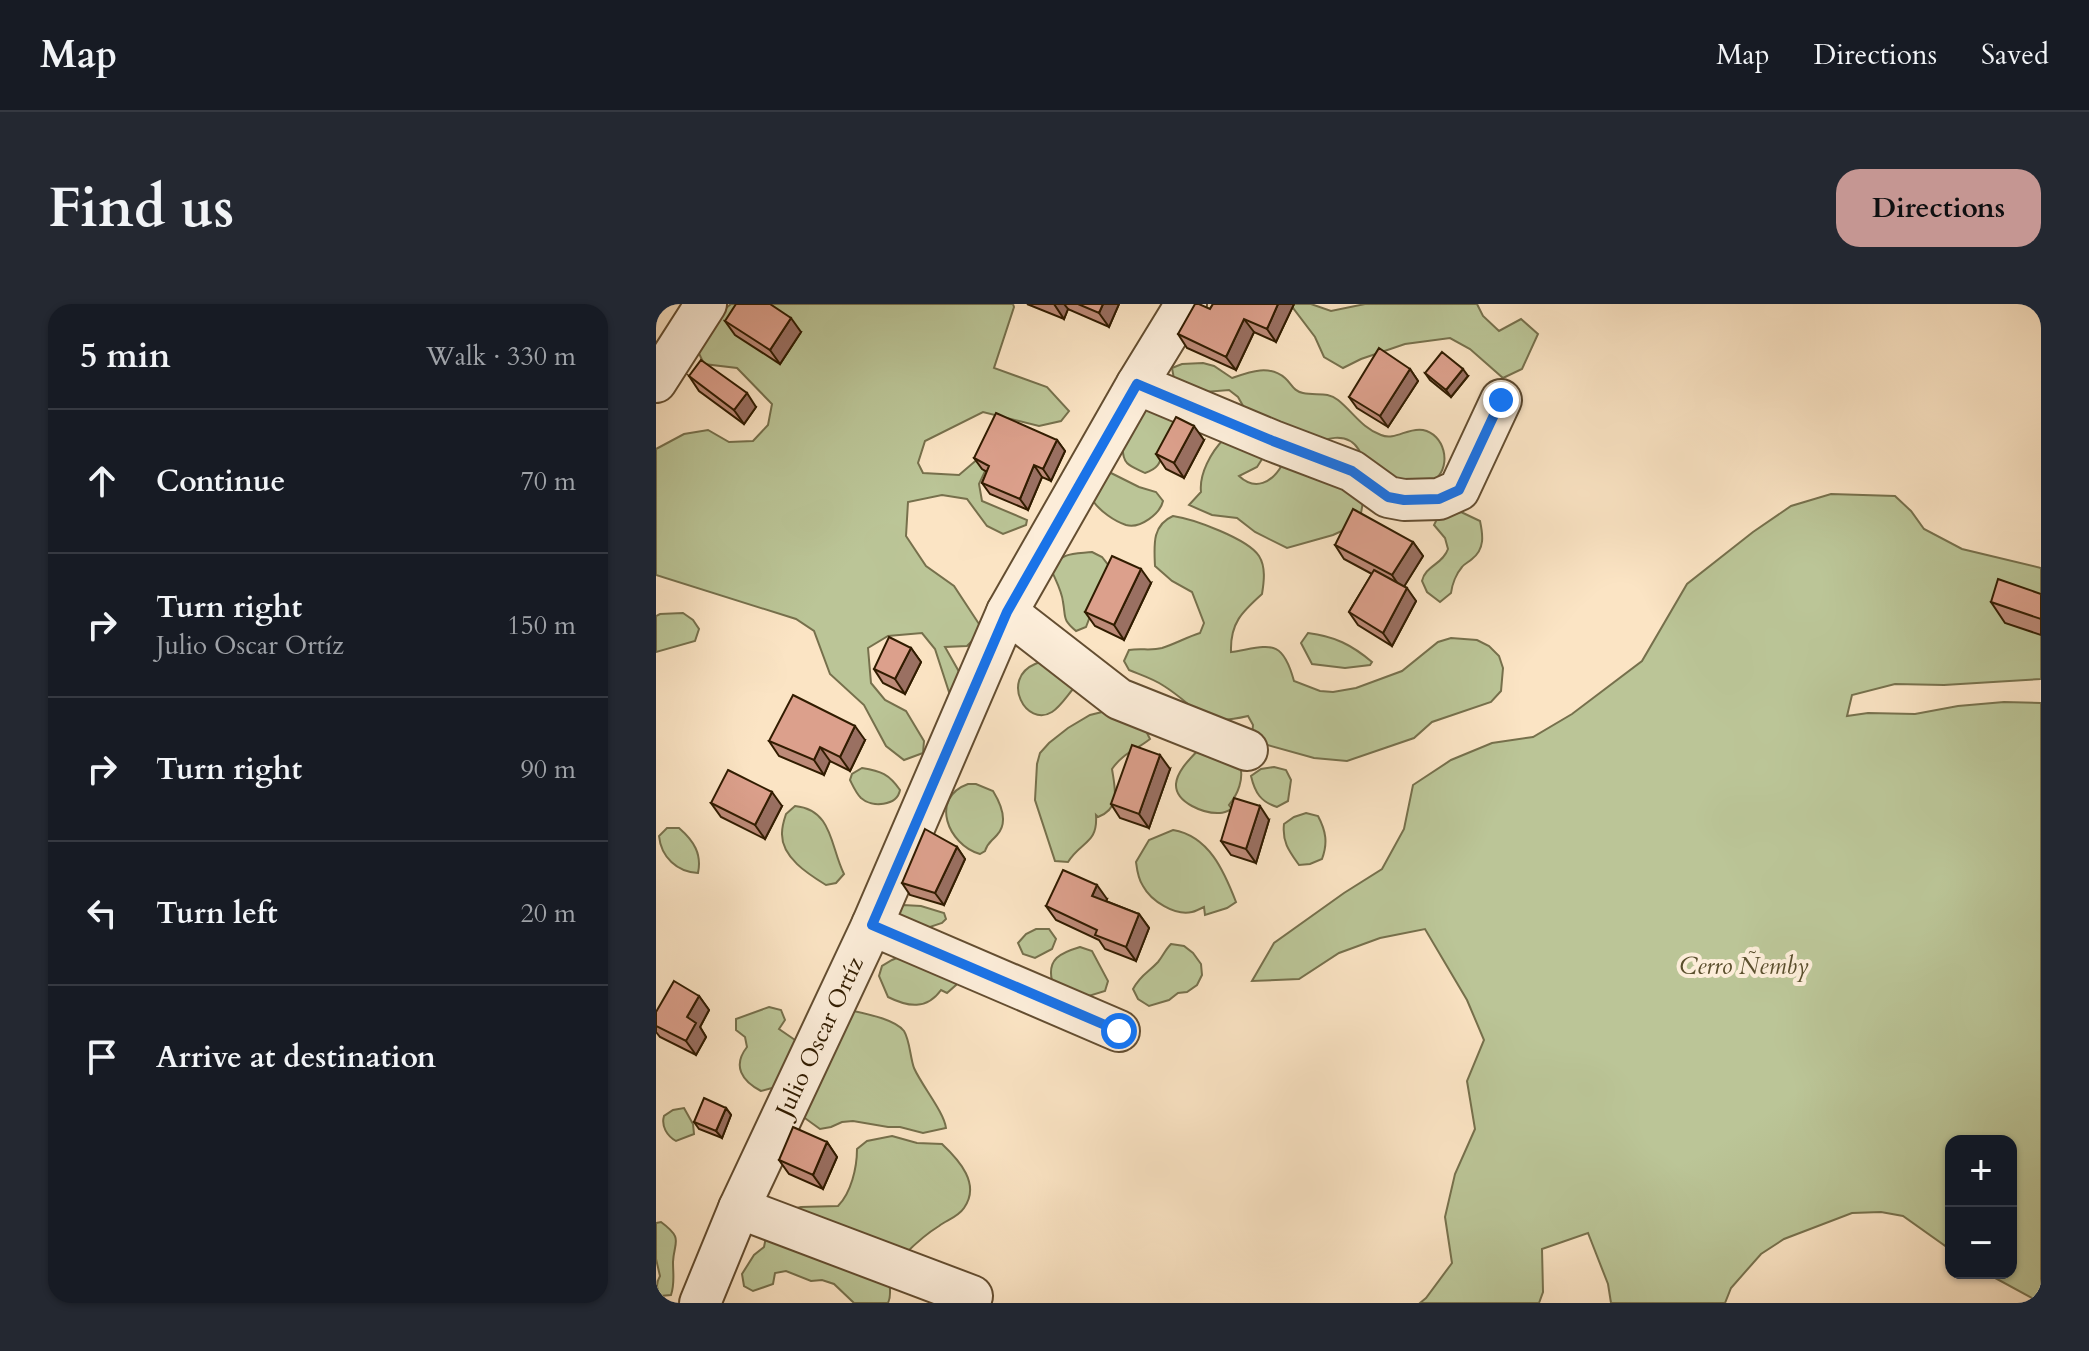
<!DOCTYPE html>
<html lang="en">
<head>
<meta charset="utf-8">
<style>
	:root { --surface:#171b24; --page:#242831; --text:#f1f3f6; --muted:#9ea1a6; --line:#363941; --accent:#c59692 }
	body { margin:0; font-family:Cardo,serif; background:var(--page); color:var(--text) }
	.controls { position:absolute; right:24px; bottom:24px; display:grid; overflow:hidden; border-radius:16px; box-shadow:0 2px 6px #0004 }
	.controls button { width:72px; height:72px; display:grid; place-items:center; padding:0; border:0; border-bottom:2px solid var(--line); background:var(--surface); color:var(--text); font:40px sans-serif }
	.stop { position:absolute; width:24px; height:24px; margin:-18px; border:6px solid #1a73e8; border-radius:50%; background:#fff }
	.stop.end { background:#1a73e8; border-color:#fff; box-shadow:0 2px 8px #0008 }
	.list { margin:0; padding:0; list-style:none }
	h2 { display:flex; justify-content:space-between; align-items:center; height:104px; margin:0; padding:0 32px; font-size:34px }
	h2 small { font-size:26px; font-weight:400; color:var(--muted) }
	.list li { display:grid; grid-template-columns:52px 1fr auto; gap:24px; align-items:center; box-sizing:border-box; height:144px; padding:0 32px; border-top:2px solid var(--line) }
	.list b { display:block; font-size:30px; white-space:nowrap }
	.list p { margin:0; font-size:26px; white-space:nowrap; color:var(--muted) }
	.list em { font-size:26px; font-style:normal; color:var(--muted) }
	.icon { flex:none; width:44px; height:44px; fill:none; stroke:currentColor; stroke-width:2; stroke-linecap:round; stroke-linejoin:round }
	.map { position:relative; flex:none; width:1385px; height:999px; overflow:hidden; border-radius:24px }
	header { display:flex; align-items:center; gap:48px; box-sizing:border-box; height:112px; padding:0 40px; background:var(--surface); border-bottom:2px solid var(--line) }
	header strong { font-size:38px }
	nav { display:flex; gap:44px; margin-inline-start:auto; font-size:28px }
	.intro { display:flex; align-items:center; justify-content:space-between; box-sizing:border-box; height:192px; padding:0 48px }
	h1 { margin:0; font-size:56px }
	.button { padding:20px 36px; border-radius:24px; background:var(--accent); color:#111; font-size:28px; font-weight:700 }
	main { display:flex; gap:48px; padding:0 48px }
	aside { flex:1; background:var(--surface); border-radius:24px; box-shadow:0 2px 6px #0004 }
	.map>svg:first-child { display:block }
	.green { fill:#bbc597; stroke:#76704c; stroke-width:2 }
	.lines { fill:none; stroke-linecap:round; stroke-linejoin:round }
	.minor-casing { stroke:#644e31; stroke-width:44 }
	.minor { stroke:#fcedd9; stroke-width:40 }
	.wall { fill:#bd8a78; stroke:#311c00; stroke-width:2 }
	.shaded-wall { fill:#9a7062; stroke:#311c00; stroke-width:2 }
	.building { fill:#dca08c; stroke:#311c00; stroke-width:2 }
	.route { stroke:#1a73e8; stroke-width:10 }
	.labels { text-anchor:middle; stroke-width:8; stroke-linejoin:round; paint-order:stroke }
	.park-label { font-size:24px; font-style:italic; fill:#5a4f2d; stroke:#fcedd9 }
	.street-label { font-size:24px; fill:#311c00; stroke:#fcedd9 }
</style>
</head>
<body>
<header>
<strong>Map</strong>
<nav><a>Map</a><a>Directions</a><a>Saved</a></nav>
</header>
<div class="intro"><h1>Find us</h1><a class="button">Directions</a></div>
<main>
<aside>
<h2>5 min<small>Walk · 330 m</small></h2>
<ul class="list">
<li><svg class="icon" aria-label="ahead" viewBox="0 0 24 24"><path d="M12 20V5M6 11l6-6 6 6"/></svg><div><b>Continue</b></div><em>70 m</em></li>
<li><svg class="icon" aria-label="right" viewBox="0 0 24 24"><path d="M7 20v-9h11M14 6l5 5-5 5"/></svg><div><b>Turn right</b><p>Julio Oscar Ortíz</p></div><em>150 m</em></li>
<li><svg class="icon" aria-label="right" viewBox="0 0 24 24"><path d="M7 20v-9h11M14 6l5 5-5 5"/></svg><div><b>Turn right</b></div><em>90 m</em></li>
<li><svg class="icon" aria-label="left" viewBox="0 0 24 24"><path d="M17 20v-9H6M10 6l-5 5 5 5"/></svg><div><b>Turn left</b></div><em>20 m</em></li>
<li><svg class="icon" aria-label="arrive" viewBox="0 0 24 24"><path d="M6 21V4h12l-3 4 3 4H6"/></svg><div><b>Arrive at destination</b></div></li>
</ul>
</aside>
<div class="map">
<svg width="1385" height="999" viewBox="0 0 1385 999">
	<rect width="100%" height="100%" fill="#fbe4c4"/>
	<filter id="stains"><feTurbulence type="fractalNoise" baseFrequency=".0025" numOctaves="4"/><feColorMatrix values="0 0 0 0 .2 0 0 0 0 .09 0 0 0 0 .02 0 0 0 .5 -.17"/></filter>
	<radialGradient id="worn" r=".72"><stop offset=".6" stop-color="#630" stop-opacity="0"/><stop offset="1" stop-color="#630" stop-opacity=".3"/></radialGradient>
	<path class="green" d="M 75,0 L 357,0 L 358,3 L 338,64 L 391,83 L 413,107 L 405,117 L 383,122 L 327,108 L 269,137 L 262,159 L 267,169 L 303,171 L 324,153 L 332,161 L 323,180 L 326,197 L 371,216 L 370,221 L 347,230 L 331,222 L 311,195 L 286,191 L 252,198 L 250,232 L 270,262 L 298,282 L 327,326 L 311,342 L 289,343 L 306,373 L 293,388 L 279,345 L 266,329 L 232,332 L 212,344 L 215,379 L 229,396 L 250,407 L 268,437 L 267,449 L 248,456 L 230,442 L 208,401 L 174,370 L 158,327 L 140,315 L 0,271 L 0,145 L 28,130 L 52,126 L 73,138 L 97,137 L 112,121 L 116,100 L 81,64 L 48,60 L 38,39 L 41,28 Z
		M 634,0 L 655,0 L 675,7 L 709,0 L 821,0 L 827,12 L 843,27 L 865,15 L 882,30 L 866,65 L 847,74 L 814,45 L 794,34 L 749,40 L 705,55 L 687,64 L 668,53 L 659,33 Z
		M 547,59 L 558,62 L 576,74 C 593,68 613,60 629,74 C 636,80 637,87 647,89 C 660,92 671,87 682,96 C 697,108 706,124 725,131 C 739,137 752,123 767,126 C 788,130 796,160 780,175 C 772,183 755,182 745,183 C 733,175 718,168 708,157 C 702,151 707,154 703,146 C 691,126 668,135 652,142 L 660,174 L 670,179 L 682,177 L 707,198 L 705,209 L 701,220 L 677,231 L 631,244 L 599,228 L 581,214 L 556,211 L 533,201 L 545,188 C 543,170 555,148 568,135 L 608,152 L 601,163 L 583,172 C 599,187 616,179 626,161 L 599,123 L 582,93 L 573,86 L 537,89 L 518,75 L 516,64 L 526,60 Z
		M 482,101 L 526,117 C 521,124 515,131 511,139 C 503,153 508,163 489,169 C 484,166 476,164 471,159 C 459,144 476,116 482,101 Z
		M 455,169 L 483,183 L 500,188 L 507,197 C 504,210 484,225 470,221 C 458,217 444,207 437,197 L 439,176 Z
		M 1175,190 L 1239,192 L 1255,207 L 1268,225 L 1306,245 L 1385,264 L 1385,375 L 1288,381 L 1239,380 L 1196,391 L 1191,412 L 1212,409 L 1259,410 L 1302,402 L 1348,398 L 1385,399 L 1385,999 L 1330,969 L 1355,969 L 1355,837 L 1295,837 L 1295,946 L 1247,912 L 1225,908 L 1196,909 L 1128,935 L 1105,950 L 1075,984 L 1069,999 L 955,999 L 952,980 L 932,929 L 886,945 L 887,988 L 883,999 L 764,999 L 770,994 L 796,959 L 789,913 L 799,870 L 819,825 L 811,777 L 828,736 L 811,696 L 769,625 L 724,634 L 683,649 L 643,675 L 596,677 L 618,639 L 688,589 L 726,565 L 748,525 L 757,481 L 795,456 L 836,439 L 877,433 L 916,410 L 986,357 L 1031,280 L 1097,228 L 1135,202 Z
		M 805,208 L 824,217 C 827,231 829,245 816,255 C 813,258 808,260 806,263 C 800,270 796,281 795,289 L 784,298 L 771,288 L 766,277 C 769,262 787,260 792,245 L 789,234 L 778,221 L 781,215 Z
		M 517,212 C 538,215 592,235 603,252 C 610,263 608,278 606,290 C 586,308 574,319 575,348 C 614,342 626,333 638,377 L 664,387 L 677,388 L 700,384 L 746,367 L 782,338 L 795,334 L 821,336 L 833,342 L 843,352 L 847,364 L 845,387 L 835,398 L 776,418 L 758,434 L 691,457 L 658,454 L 604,439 L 596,432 L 597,421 L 592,412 C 542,424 546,406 508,382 C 498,375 485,371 473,366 L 468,357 L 473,346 C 485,344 495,347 506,344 C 519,340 531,333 544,329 L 548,319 L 536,288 L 516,277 L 499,262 C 498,241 496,221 517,212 Z
		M 436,248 L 446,253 L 453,262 L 430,323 L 420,327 C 406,315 410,314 407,298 C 406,287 399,275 395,265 C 406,248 417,250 436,248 Z
		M 27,309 L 37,316 L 43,325 L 39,337 L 0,348 L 0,312 L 4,310 Z
		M 652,329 C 678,332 696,341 716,358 L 714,361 L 689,364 L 656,360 L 645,339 Z
		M 403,354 L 417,374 L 417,385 C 411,392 404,403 396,408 C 370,424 344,375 379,360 C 386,357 396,356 403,354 Z
		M 458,405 L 489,425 L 494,435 C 479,447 468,448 456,465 C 459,485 465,504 442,513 L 440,511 C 442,540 425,537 412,558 L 399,557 L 379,496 L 381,460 L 384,449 L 393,439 L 412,424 L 434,411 Z
		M 545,443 L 584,461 C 588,475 582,490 573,501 L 576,505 C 574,506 567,509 564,509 C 549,510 519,499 520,480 C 521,466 536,453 545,443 Z
		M 618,463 L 630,466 L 635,476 L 632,497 L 621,503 C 605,498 599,489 595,472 L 605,465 Z
		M 206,464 C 225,467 233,470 244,486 C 241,502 216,504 205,494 C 200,489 197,482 194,476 L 196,470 Z
		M 312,480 L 320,480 L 337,487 C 345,500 353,518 341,531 C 335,538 332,538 329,547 L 324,550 C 292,541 273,494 312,480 Z
		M 139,502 C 177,506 174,542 188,570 L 180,579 L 170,581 C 152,570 125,553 126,529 C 126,523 128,516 130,510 Z
		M 650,509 L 662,512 C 670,527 672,539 666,555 L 654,560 L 643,561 C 633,547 626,538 628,520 L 638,513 Z
		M 11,524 L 23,524 C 38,537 46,550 42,569 C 21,568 5,553 3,532 Z
		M 517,526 C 553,532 568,567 580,598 L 571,604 L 549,611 L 548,603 C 544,605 540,607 536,608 C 519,612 495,597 487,582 C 482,575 481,566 480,558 L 493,536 Z
		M 247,601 L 265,602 L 288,609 L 290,615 L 286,619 L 265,626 L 238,608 L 242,603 Z
		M 380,625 L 393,625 L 400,635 L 396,645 L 379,654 L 367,650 L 362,639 L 370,630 Z
		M 515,640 L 528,642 L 537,649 L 545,660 L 546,671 L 541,681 L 531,688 L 522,689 L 513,696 L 493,702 L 482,695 L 477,685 C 485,670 492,669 502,658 C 507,652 509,646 515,640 Z
		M 424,643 L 436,647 L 452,677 L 449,687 L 423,695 L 396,677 C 391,655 404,649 424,643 Z
		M 260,646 L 298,669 L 300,681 L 291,689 L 285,686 C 271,706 252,703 232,693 L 223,672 L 226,662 L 236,656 Z
		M 113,703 L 125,706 L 129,716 L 123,725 L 142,738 L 126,778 L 116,784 L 105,787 C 86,777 76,762 91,743 L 89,733 L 80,726 L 80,715 Z
		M 189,705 C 205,709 238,714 248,727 C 254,737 254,753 258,764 C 266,782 288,808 290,824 L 267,829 L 244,823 L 232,823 L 197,817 L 186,818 L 175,823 L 164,825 L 146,812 Z
		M 28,804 L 37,820 L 38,830 L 20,837 C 11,832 5,822 8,812 L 17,806 Z
		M 236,832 L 261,839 L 286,840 C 303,856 325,880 308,904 C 302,913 291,916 283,922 C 270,930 260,939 249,950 C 245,954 239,959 236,963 C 229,975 238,987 232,999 L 198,999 L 178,980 L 166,976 L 155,977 L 130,967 L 119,969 L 117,980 L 97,987 L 88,982 L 86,970 L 98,951 L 108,943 L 113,918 L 120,909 L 145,903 L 182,902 C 195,889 201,864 201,845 L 211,837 Z
		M 5,918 C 28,935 18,937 17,958 C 17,971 19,979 15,991 L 4,992 C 0,984 0,979 4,972 L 0,955 L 0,919 Z"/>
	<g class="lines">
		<defs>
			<g id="minor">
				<path d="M 0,78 L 50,0"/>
				<path d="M 481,80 L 617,137 L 696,167 L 732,193 L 748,196 L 783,195 L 803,186 L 845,96"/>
				<path d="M 351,308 L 463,395 L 591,446"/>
				<path d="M 216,621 L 463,727"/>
				<path d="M 83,904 L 316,992"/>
				<path id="s1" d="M 44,999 L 83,904 L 216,621 L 351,308 L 481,80 L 530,0"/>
			</g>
		</defs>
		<use href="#minor" class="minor-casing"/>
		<use href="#minor" class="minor"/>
	</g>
	<path class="wall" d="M 371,0 L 463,0 L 453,23 L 412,5 L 408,15 Z
		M 557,0 L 638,0 L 620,38 L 598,28 L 580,66 L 531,44 L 522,30 L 554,5 Z
		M 69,17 L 145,28 L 124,60 L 79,31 Z
		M 754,65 L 762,77 L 732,123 L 701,104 L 693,93 Z
		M 769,69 L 812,72 L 795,93 L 774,76 Z
		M 33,72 L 100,103 L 88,120 L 43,87 Z
		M 401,136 L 409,147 L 395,177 L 386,173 L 372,206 L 334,190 L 326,179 L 331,168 L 326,165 L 318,154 Z
		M 548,136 L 528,174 L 510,165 L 500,150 Z
		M 757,238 L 767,252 L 748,282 L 760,297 L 736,342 L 702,321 L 693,308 L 716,270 L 688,255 L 679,241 Z
		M 495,279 L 468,336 L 439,322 L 429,308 Z
		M 1385,290 L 1385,331 L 1349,319 L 1335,298 Z
		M 255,344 L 265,358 L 249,390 L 227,379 L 218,365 Z
		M 209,436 L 194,467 L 174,457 L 168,471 L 123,452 L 113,437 Z
		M 514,465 L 493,524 L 464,514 L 455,500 Z
		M 55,499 L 126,502 L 109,535 L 65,513 Z
		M 613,516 L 600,559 L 575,551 L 565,537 Z
		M 301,543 L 309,555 L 288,601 L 254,591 L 246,579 Z
		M 451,595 L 450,597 L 483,610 L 493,624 L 480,657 L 449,645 L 443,636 L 400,616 L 390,602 Z
		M 43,692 L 53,706 L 44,723 L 50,733 L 40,751 L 4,733 L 0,728 L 0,708 Z
		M 70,804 L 75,811 L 66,834 L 43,825 L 38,818 Z
		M 171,838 L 181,853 L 167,885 L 133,870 L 123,856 Z"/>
	<path class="shaded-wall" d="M 398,0 L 408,0 L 412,5 L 408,15 Z
		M 447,0 L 463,0 L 453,23 L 443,9 Z
		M 622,0 L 638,0 L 620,38 L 611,25 Z
		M 135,14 L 145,28 L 124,60 L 114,46 Z
		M 588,15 L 598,28 L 580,66 L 570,53 Z
		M 754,65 L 762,77 L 732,123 L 724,112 Z
		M 807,65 L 812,72 L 795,93 L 790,86 Z
		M 91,89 L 100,103 L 88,120 L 78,106 Z
		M 538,122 L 548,136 L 528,174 L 518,159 Z
		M 401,136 L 409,147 L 395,177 L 387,165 Z
		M 378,161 L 386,173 L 372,206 L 364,195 Z
		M 757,238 L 767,252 L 746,286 L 736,271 Z
		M 485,265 L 495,279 L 468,336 L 458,321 Z
		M 751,284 L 760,297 L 736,342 L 727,329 Z
		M 255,344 L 265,358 L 249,390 L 239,375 Z
		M 199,422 L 209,436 L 194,467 L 184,453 Z
		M 164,443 L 174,457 L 168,471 L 158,456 Z
		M 504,451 L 514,465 L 493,524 L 483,510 Z
		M 116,488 L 126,502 L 109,535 L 99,521 Z
		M 604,502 L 613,516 L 600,559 L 590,545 Z
		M 301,543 L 309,555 L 288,601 L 279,589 Z
		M 441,581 L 451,595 L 446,606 L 436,592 Z
		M 483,610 L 493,624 L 480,657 L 470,643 Z
		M 43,692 L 53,706 L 44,723 L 50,733 L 40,751 L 30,737 L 31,713 Z
		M 70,804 L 75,811 L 66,834 L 60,827 Z
		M 171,838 L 181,853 L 167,885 L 157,871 Z"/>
	<path class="building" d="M 80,0 L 114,0 L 135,14 L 114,46 L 69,17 Z
		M 422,0 L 447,0 L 443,9 Z
		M 539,0 L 543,0 L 554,5 L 557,0 L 622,0 L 611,25 L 588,15 L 570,53 L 522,30 Z
		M 723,44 L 754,65 L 724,112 L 693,93 Z
		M 786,48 L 807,65 L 790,86 L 769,69 Z
		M 45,56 L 91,89 L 78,106 L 33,72 Z
		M 340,109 L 401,136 L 387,165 L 378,161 L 364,195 L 326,179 L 333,162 L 318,154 Z
		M 520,113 L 538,122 L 518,159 L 500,150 Z
		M 697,205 L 757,238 L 736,271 L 679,241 Z
		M 456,252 L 485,265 L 458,321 L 429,308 Z
		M 718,266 L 751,284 L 727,329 L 693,308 Z
		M 1342,275 L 1385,290 L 1385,315 L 1335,298 Z
		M 233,333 L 255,344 L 239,375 L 218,365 Z
		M 137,391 L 199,422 L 184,453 L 164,443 L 158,456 L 113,437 Z
		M 476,441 L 504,451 L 483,510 L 455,500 Z
		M 72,466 L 116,488 L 99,521 L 55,499 Z
		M 578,494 L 604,502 L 590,545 L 565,537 Z
		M 269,525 L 301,543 L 279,589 L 246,579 Z
		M 407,566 L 441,581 L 436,592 L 483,610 L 470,643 L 439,631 L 441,626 L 390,602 Z
		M 18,677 L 43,692 L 31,713 L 40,719 L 30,737 L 0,722 L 0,708 Z
		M 48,794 L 70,804 L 60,827 L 38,818 Z
		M 137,823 L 171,838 L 157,871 L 123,856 Z"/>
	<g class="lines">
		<path class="route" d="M 463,727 L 216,621 L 351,308 L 481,80 L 617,137 L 696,167 L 732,193 L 748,196 L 783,195 L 803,186 L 845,96"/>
	</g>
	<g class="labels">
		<g class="park-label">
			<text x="1088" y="670">Cerro Ñemby</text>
		</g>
		<g class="street-label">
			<text dy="8" stroke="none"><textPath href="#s1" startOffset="292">Julio Oscar Ortíz</textPath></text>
		</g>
	</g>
	<rect width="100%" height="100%" filter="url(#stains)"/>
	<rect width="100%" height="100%" fill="url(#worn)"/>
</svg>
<div class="controls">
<button>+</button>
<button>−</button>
</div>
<div class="stop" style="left:463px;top:727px"></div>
<div class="stop end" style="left:845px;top:96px"></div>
</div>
</main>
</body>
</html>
